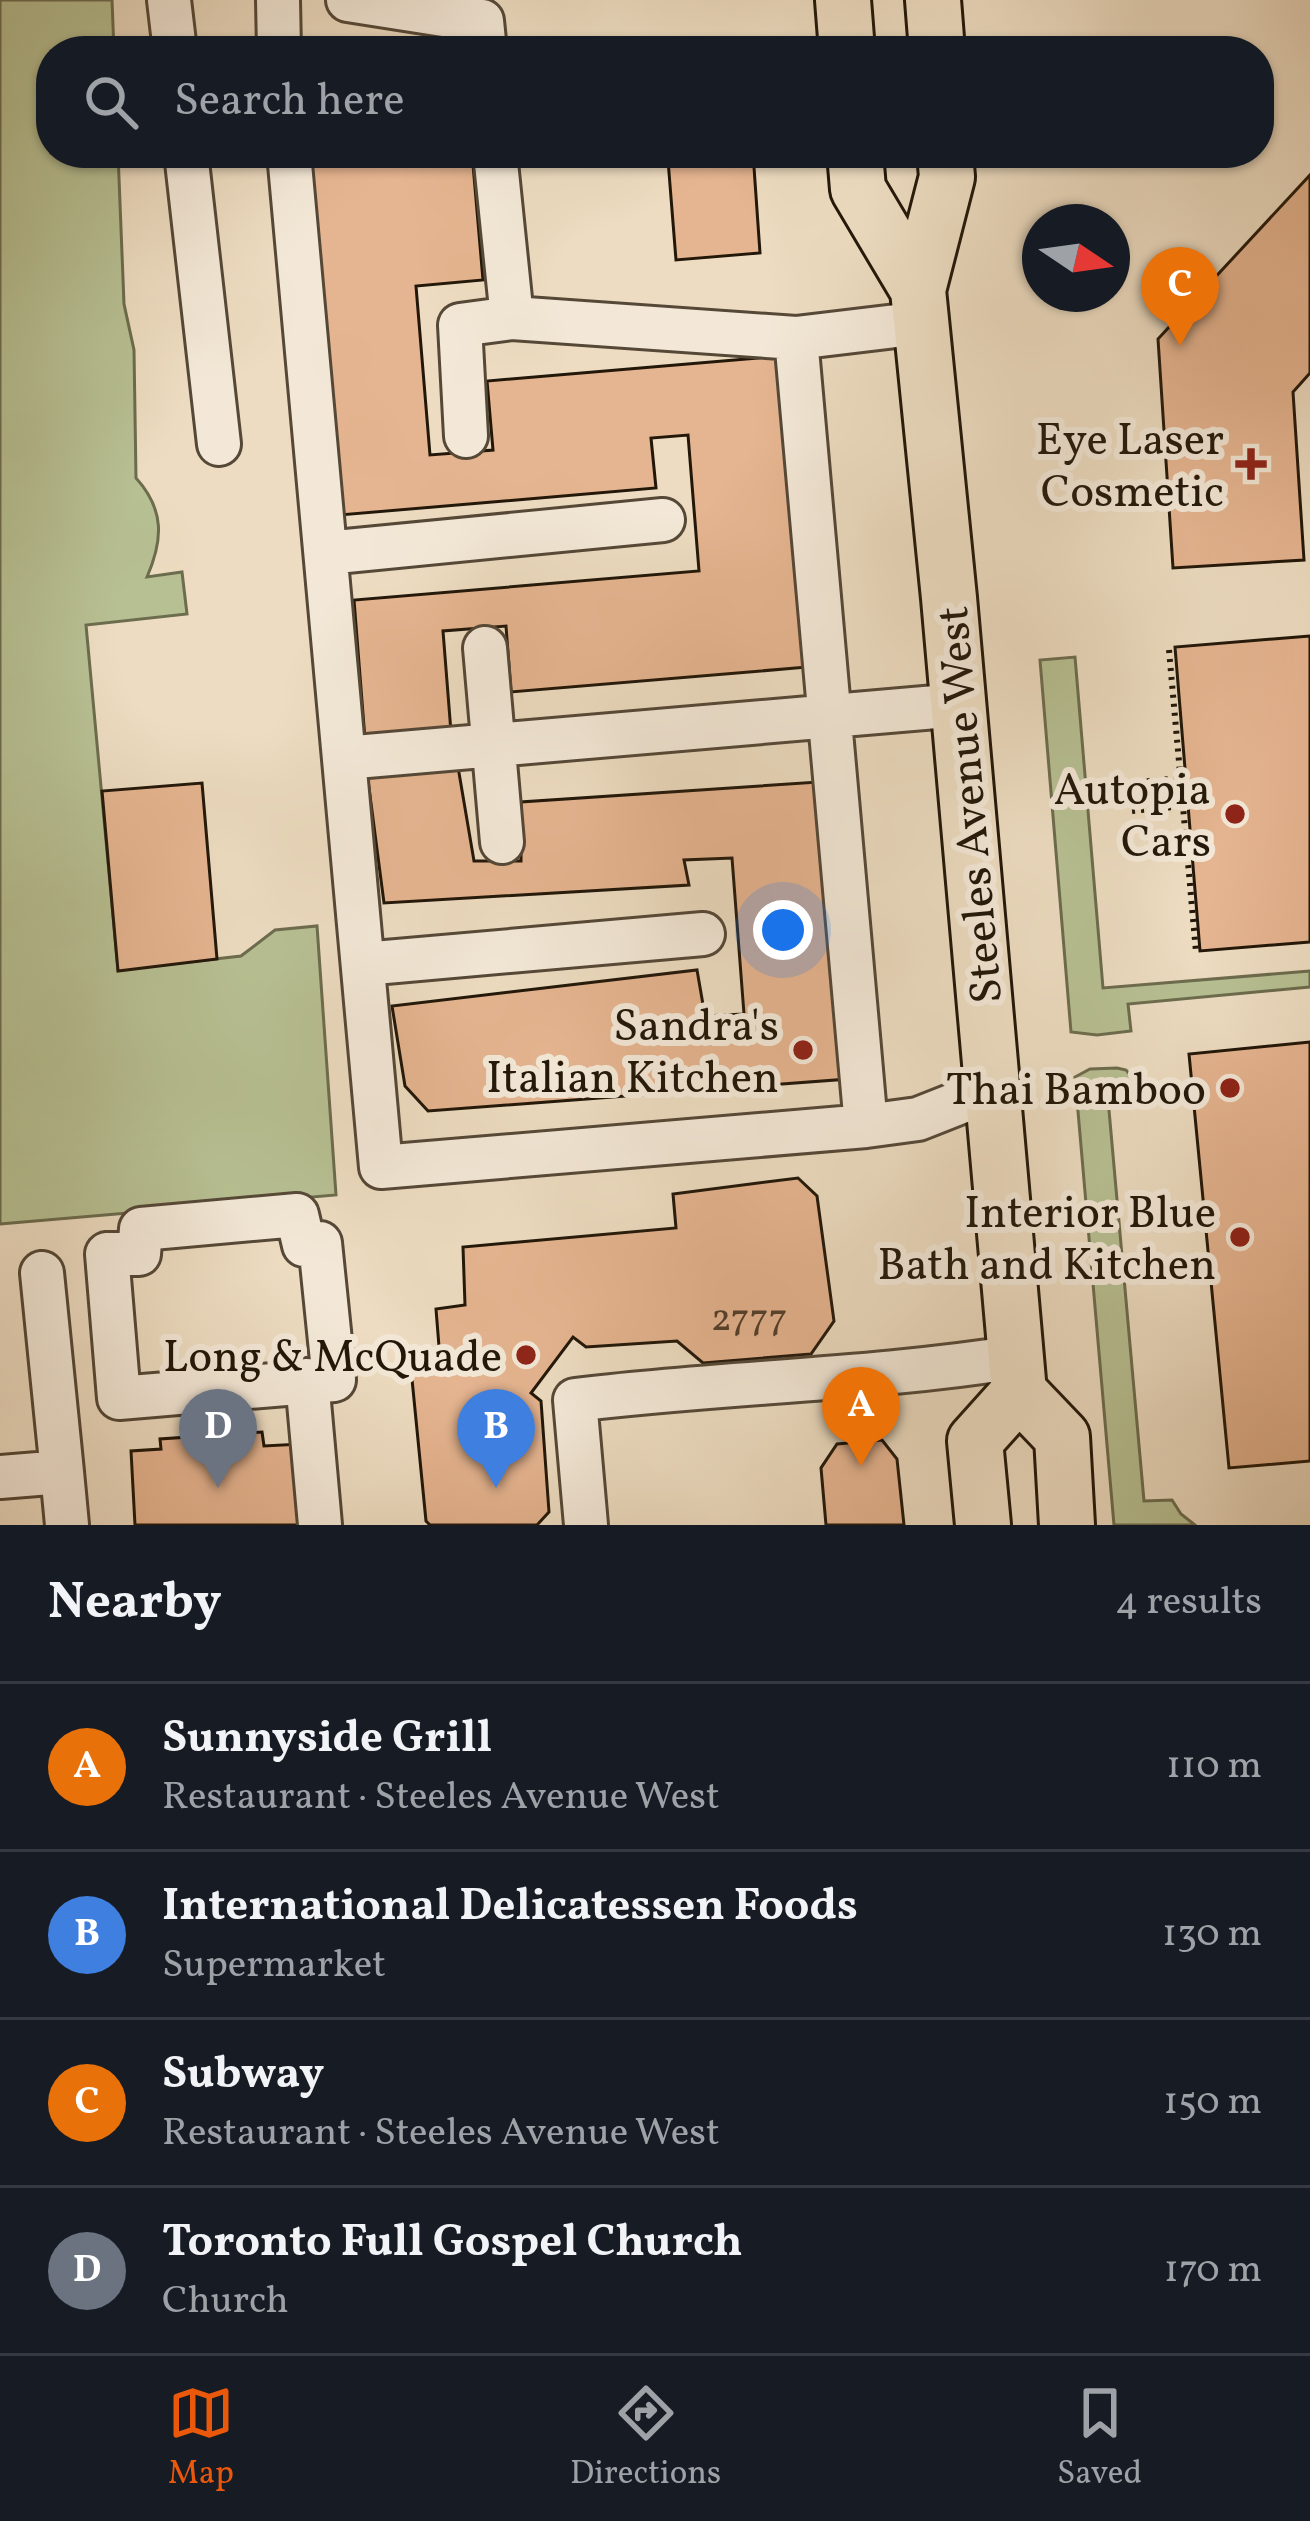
<!DOCTYPE html>
<html lang="en">
<head>
<meta charset="utf-8">
<style>
	:root { --surface:#171b24; --page:#242831; --text:#f1f3f6; --muted:#9ea1a6; --line:#363941; --accent:#ea580c }
	body { margin:0; font-family:Vollkorn,serif; background:var(--page); color:var(--text) }
	.compass { position:absolute; left:1022px; top:204px; width:108px; height:108px; border-radius:50%; background:var(--surface); box-shadow:0 3px 9px #0004; rotate:103deg }
	.you { position:absolute; left:783px; top:930px; width:42px; height:42px; margin:-30px; border:9px solid #fff; border-radius:50%; background:#1a73e8; box-shadow:0 0 0 18px #1a73e833 }
	.badge { display:grid; place-items:center; width:78px; height:78px; border-radius:50%; background:var(--accent); color:#fff; font-size:39px; font-weight:700 }
	.pin { position:absolute; translate:-50% -99px; filter:drop-shadow(0 3px 6px #0008) }
	.pin::after { content:''; position:absolute; top:63px; width:42px; height:36px; background:inherit; clip-path:polygon(0 0,100% 0,50% 100%) }
	.list { margin:0; padding:0; list-style:none }
	h2 { display:flex; justify-content:space-between; align-items:center; height:156px; margin:0; padding:0 48px; font-size:51px }
	h2 small { font-size:39px; font-weight:400; color:var(--muted) }
	.list li { display:grid; grid-template-columns:78px 1fr auto; gap:36px; align-items:center; box-sizing:border-box; height:168px; padding:0 48px; border-top:3px solid var(--line) }
	.list b { display:block; font-size:45px; white-space:nowrap }
	.list p { margin:0; font-size:39px; white-space:nowrap; color:var(--muted) }
	.list em { font-size:39px; font-style:normal; color:var(--muted) }
	.icon { flex:none; width:66px; height:66px; fill:none; stroke:currentColor; stroke-width:2; stroke-linecap:round; stroke-linejoin:round }
	.map { position:relative; flex:none; width:1310px; height:1525px; overflow:hidden }
	.search { position:absolute; background:var(--surface); box-shadow:0 3px 9px #0004; left:36px; right:36px; top:36px; height:132px; display:flex; align-items:center; gap:30px; box-sizing:border-box; padding:0 42px; border-radius:48px; color:var(--muted); font-size:45px }
	.sheet { height:828px; background:var(--surface) }
	nav { display:flex; justify-content:space-around; align-items:center; box-sizing:border-box; height:168px; border-top:3px solid var(--line); background:var(--surface); font-size:33px; color:var(--muted) }
	nav a { display:grid; justify-items:center; gap:6px }
	nav .on { color:var(--accent) }
	.map>svg:first-child { display:block }
	.green { fill:#b7c093; stroke:#6c6c4e; stroke-width:3 }
	.building { fill:#e5b490; stroke:#221709; stroke-width:3 }
	.lines { fill:none; stroke-linecap:round; stroke-linejoin:round }
	.minor-casing { stroke:#554837; stroke-width:48 }
	.major-casing { stroke:#221709; stroke-width:60 }
	.path { stroke:#221709; stroke-width:6; stroke-dasharray:3 6; stroke-linecap:butt }
	.minor { stroke:#f3e8d7; stroke-width:42 }
	.major { stroke:#eddcc1; stroke-width:54 }
	.poi-dot { fill:#8f2418; stroke:#f3e8d7; stroke-width:4.5 }
	.labels { text-anchor:middle; stroke-width:12; stroke-linejoin:round; paint-order:stroke }
	.number-label { font-size:39px; fill:#533e2b }
	.poi-label { font-size:45px; fill:#221709; stroke:#f3e8d7; text-anchor:end }
	.street-label { font-size:45px; fill:#221709; stroke:#f3e8d7 }
</style>
</head>
<body>
<div class="map">
<svg width="1310" height="1525" viewBox="0 0 1310 1525">
	<rect width="100%" height="100%" fill="#eddcc1"/>
	<filter id="stains"><feTurbulence type="fractalNoise" baseFrequency=".00167" numOctaves="4"/><feColorMatrix values="0 0 0 0 .2 0 0 0 0 .09 0 0 0 0 .02 0 0 0 .5 -.17"/></filter>
	<radialGradient id="worn" r=".72"><stop offset=".6" stop-color="#630" stop-opacity="0"/><stop offset="1" stop-color="#630" stop-opacity=".3"/></radialGradient>
	<path class="green" d="M 0,0 L 112,0 L 114,51 L 51,51 L 51,153 L 118,153 L 124,304 L 134,350 L 136,478 C 165,510 163,540 147,577 L 182,572 L 187,614 L 86,625 L 118,970 L 241,956 L 275,930 L 317,926 L 336,1195 L 0,1224 Z
		M 1075,657 L 1103,988 L 1310,971 L 1310,987 L 1128,1004 L 1131,1031 L 1097,1035 L 1071,1032 L 1040,660 Z
		M 1117,1068 L 1126,1070 L 1134,1079 L 1131,1085 L 1107,1088 L 1144,1501 L 1172,1500 L 1181,1514 L 1195,1525 L 1114,1525 L 1075,1077 L 1090,1069 Z"/>
	<path class="building" d="M 463,40 L 464,51 L 332,51 Z
		M 310,153 L 472,153 L 483,280 L 416,286 L 430,455 L 493,450 L 487,381 L 782,356 L 808,667 L 511,692 L 506,626 L 443,631 L 451,732 L 365,739 L 354,600 L 699,571 L 688,435 L 651,438 L 656,488 L 340,515 Z
		M 583,153 L 753,153 L 760,253 L 676,260 L 668,160 L 584,166 Z
		M 1310,175 L 1310,373 L 1293,392 L 1304,560 L 1173,568 L 1158,339 Z
		M 1310,636 L 1310,942 L 1200,951 L 1175,647 Z
		M 457,761 L 474,861 L 521,861 L 521,802 L 818,782 L 848,1079 L 428,1111 L 405,1086 L 392,1006 L 697,970 L 705,1016 L 744,1014 L 732,858 L 684,860 L 689,885 L 384,903 L 366,765 Z
		M 202,783 L 217,959 L 118,971 L 102,791 Z
		M 1310,1042 L 1310,1461 L 1229,1468 L 1189,1054 Z
		M 798,1178 L 817,1196 L 834,1321 L 811,1354 L 703,1363 L 677,1341 L 586,1347 L 573,1337 L 531,1393 L 541,1401 L 549,1512 L 537,1525 L 430,1525 L 426,1521 L 410,1359 L 440,1359 L 436,1309 L 465,1305 L 463,1247 L 676,1228 L 673,1194 Z
		M 262,1432 L 264,1446 L 301,1444 L 306,1525 L 135,1525 L 131,1451 L 161,1449 L 160,1439 Z
		M 882,1440 L 897,1459 L 904,1525 L 826,1525 L 821,1468 L 837,1444 Z"/>
	<g class="lines">
		<defs>
			<path id="minor" d="M 169,0 L 175,51
				M 278,0 L 279,51
				M 348,0 L 482,21 L 485,51
				M 186,153 L 219,444
				M 289,153 L 381,1167 L 866,1126 L 918,1119 L 994,1089
				M 512,318 L 796,338 L 921,323
				M 796,338 L 866,1126
				M 466,436 L 460,325 L 512,318 L 495,153
				M 326,553 L 663,520
				M 485,648 L 502,842
				M 344,758 L 959,705
				M 363,964 L 703,934
				M 297,1215 L 304,1245 L 320,1243 L 334,1380 L 119,1398 L 107,1254 L 139,1254 L 141,1229 Z
				M 307,1380 L 320,1525
				M 62,1472 L 67,1525
				M 0,1477 L 62,1472 L 42,1273
				M 586,1525 L 575,1400 C 722,1382 870,1380 1016,1357"/>
			<path id="major" d="M 843,0 L 847,51
				M 933,0 L 937,51
				M 855,153 L 858,189 L 918,290
				M 945,153 L 947,177 L 918,290 L 949,598 L 1019,1392 L 1062,1437 L 1067,1525
				M 983,1525 L 975,1441 L 1019,1392"/>
		</defs>
		<use href="#minor" class="minor-casing"/>
		<use href="#major" class="major-casing"/>
		<path class="path" d="M 1169,650 L 1196,952
			M 1129,783 L 1180,778
			M 1130,795 L 1187,790
			M 1132,811 L 1183,806"/>
		<use href="#minor" class="minor"/>
		<use href="#major" class="major"/>
	</g>
	<g class="poi-dot">
		<path d="M1245 446h12v12h12v12h-12v12h-12v-12h-12v-12h12z"/>
		<circle cx="1235" cy="814" r="12"/>
		<circle cx="803" cy="1050" r="12"/>
		<circle cx="1230" cy="1088" r="12"/>
		<circle cx="1240" cy="1237" r="12"/>
		<circle cx="526" cy="1355" r="12"/>
	</g>
	<g class="labels">
		<g class="number-label">
			<text x="749" y="1330">2777</text>
		</g>
		<g class="poi-label">
			<text x="1224" y="454">Eye Laser<tspan x="1224" dy="52">Cosmetic</tspan></text>
			<text x="1211" y="804">Autopia<tspan x="1211" dy="52">Cars</tspan></text>
			<text x="779" y="1040">Sandra's<tspan x="779" dy="52">Italian Kitchen</tspan></text>
			<text x="1206" y="1104">Thai Bamboo</text>
			<text x="1216" y="1227">Interior Blue<tspan x="1216" dy="52">Bath and Kitchen</tspan></text>
			<text x="502" y="1371">Long &amp; McQuade</text>
		</g>
		<g class="street-label">
			<text transform="translate(968 805) rotate(-95)" y="16">Steeles Avenue West</text>
		</g>
	</g>
	<rect width="100%" height="100%" filter="url(#stains)"/>
	<rect width="100%" height="100%" fill="url(#worn)"/>
</svg>
<svg class="compass" viewBox="-18 -18 36 36"><path d="M0-13l5 13h-10z" fill="#e53935"/><path d="M0 13l5-13h-10z" fill="#9ea1a6"/></svg>
<div class="you"></div>
<div class="pin badge" style="left:861px;top:1466px;background:#e8710a">A</div>
<div class="pin badge" style="left:496px;top:1488px;background:#3f7fe0">B</div>
<div class="pin badge" style="left:1180px;top:346px;background:#e8710a">C</div>
<div class="pin badge" style="left:218px;top:1488px;background:#6b7280">D</div>
<div class="search"><svg class="icon" aria-label="search" viewBox="0 0 24 24"><circle cx="10" cy="10" r="6"/><path d="M15 15l6 6"/></svg>Search here</div>
</div>
<section class="sheet">
<h2>Nearby<small>4 results</small></h2>
<ul class="list">
<li><span class="badge" style="background:#e8710a">A</span><div><b>Sunnyside Grill</b><p>Restaurant · Steeles Avenue West</p></div><em>110 m</em></li>
<li><span class="badge" style="background:#3f7fe0">B</span><div><b>International Delicatessen Foods</b><p>Supermarket</p></div><em>130 m</em></li>
<li><span class="badge" style="background:#e8710a">C</span><div><b>Subway</b><p>Restaurant · Steeles Avenue West</p></div><em>150 m</em></li>
<li><span class="badge" style="background:#6b7280">D</span><div><b>Toronto Full Gospel Church</b><p>Church</p></div><em>170 m</em></li>
</ul>
</section>
<nav>
<a class="on"><svg class="icon" aria-label="map" viewBox="0 0 24 24"><path d="M3 6l6-2 6 2 6-2v14l-6 2-6-2-6 2zM9 4v14M15 6v14"/></svg>Map</a>
<a><svg class="icon" aria-label="directions" viewBox="0 0 24 24"><path d="M12 3l9 9-9 9-9-9zM9 14v-3h6M13 9l2 2-2 2"/></svg>Directions</a>
<a><svg class="icon" aria-label="saved" viewBox="0 0 24 24"><path d="M7 4h10v16l-5-4-5 4z"/></svg>Saved</a>
</nav>
</body>
</html>
